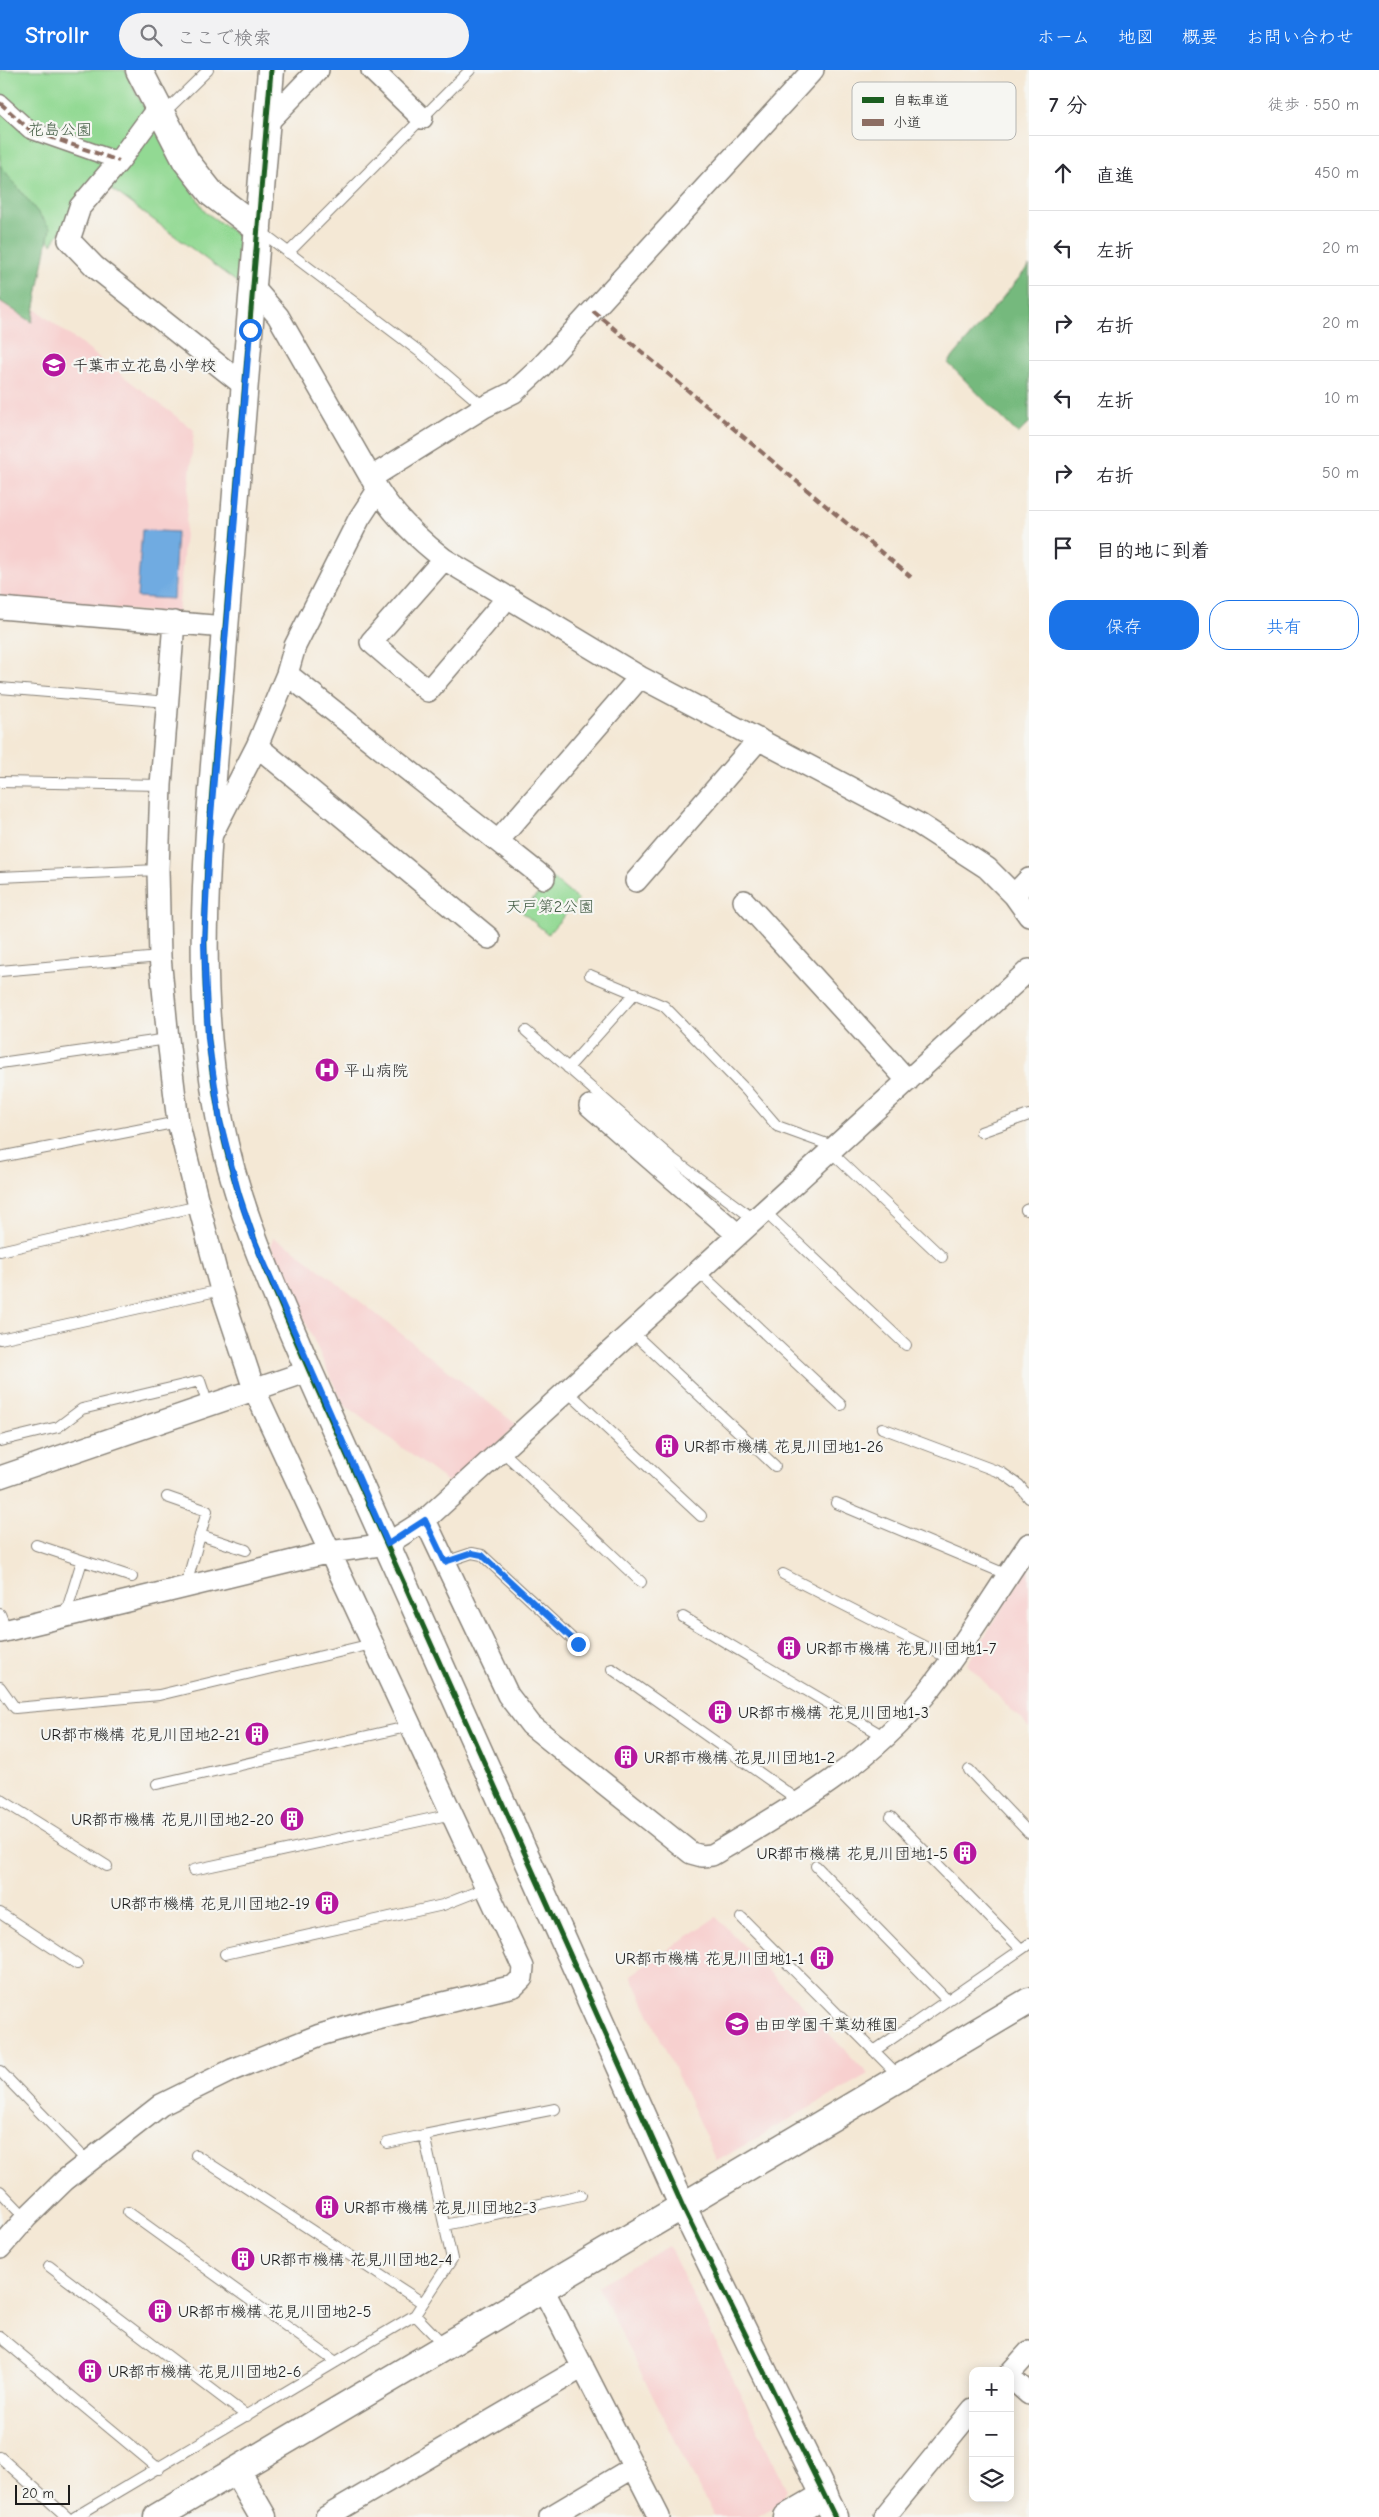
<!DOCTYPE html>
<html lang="ja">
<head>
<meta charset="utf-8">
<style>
	:root { --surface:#fff; --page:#f2f2f3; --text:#2b2b33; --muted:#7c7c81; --line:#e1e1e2; --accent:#1a73e8 }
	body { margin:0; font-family:"Comic Neue","Klee One",sans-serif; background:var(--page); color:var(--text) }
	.controls { position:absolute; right:15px; bottom:15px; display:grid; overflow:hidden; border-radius:10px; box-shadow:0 2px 12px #0003 }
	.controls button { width:45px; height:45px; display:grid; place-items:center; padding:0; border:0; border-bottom:1px solid var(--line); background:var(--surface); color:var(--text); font:25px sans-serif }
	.scale { position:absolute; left:15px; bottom:12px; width:55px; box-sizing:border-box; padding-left:5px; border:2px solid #1c1c1c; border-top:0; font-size:14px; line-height:18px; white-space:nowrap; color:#1c1c1c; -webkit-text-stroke:4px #f6f6f2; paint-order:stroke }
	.stop { position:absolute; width:15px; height:15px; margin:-11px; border:4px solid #1a73e8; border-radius:50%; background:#fff }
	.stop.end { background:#1a73e8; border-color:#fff; box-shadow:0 1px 5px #0008 }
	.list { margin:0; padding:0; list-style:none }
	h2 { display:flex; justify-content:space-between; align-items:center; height:65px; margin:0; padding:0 20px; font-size:21px }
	h2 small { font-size:16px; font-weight:400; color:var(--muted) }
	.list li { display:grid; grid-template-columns:32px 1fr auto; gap:15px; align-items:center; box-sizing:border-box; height:75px; padding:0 20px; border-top:1px solid var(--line) }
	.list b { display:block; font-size:19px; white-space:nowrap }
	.list em { font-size:16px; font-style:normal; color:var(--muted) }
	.actions { display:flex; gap:10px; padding:15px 20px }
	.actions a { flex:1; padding:11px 0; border:1px solid var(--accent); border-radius:20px; text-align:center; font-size:18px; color:var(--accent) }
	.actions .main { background:var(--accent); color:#fff }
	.icon { flex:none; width:28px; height:28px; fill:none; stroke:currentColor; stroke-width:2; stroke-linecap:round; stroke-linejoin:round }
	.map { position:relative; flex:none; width:1029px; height:2447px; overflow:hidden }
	header { display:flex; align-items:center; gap:30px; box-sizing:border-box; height:70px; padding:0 25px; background:var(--accent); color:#fff }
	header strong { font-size:24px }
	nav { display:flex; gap:28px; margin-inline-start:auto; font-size:18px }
	.search { width:350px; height:45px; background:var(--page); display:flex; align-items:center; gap:12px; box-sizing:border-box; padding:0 18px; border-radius:28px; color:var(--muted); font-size:19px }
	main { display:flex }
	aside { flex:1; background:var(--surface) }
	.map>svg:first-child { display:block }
	.built { fill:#f7d0cf }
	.green { fill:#92d993; stroke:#577a58 }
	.forest { fill:#75b97d; stroke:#486a4c }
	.water { fill:#70abe1; stroke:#46647e }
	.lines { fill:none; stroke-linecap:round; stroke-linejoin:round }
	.service-casing { stroke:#888278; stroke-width:12 }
	.pedestrian-casing { stroke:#888278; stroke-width:19 }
	.minor-casing { stroke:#888278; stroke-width:24 }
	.tertiary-casing { stroke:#888278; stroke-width:29 }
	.service { stroke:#fff; stroke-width:10 }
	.pedestrian { stroke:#fff; stroke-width:16 }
	.minor { stroke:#fff; stroke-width:21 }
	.tertiary { stroke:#fff; stroke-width:26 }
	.quiet { stroke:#8d6e63; stroke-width:4; stroke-dasharray:8 4; stroke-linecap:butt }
	.cycleway-casing { stroke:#f6f6f2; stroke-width:8 }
	.cycleway { stroke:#1b5e20; stroke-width:5 }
	.route { stroke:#1a73e8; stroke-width:6 }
	.labels { text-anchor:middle; stroke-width:4.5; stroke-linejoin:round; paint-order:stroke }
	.park-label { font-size:16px; fill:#455e46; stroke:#f6f6f2 }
	.poi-label { font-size:16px; fill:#1c1c1c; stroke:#f6f6f2; text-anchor:start }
	.key { fill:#f6f6f2; stroke:#b5b5b2; stroke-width:1 }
	.key-label { font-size:14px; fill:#1c1c1c }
</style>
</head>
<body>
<header>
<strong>Strollr</strong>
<div class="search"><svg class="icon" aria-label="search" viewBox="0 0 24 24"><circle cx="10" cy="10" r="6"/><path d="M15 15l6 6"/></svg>ここで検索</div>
<nav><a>ホーム</a><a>地図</a><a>概要</a><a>お問い合わせ</a></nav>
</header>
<main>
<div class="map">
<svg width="1029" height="2447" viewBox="0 0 1029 2447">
	<rect width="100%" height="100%" fill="#f6f6f2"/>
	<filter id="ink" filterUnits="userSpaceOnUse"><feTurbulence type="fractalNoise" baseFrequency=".02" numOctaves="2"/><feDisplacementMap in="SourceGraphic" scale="10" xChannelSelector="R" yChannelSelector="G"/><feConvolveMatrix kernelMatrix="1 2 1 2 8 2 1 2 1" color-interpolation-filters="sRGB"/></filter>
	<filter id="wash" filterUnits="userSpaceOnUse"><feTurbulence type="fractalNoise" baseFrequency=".0096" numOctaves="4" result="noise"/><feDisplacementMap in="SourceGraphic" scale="20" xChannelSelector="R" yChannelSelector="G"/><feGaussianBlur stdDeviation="1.12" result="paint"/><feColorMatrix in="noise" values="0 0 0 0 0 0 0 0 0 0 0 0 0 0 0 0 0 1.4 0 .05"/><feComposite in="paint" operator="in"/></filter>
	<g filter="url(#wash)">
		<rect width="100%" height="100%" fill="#f4e8d5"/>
		<path class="built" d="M 0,160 L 22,229 L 194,360 L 178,544 L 0,530 Z
			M 273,1168 L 291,1177 L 517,1355 L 452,1415 L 343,1334 L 271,1177 Z
			M 1029,1496 L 1029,1658 L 967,1594 Z
			M 716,1847 L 868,2004 L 717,2091 L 631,1905 Z
			M 669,2176 L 786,2418 L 781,2433 L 756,2447 L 714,2447 L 597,2216 Z"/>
		<path class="green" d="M 0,0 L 125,0 L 136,23 L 205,142 L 238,165 L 238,213 L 96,107 L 52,174 L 0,115 Z
			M 552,808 L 578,830 L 548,864 L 522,842 Z"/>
		<path class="forest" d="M 0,95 L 50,158 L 32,252 L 0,231 Z
			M 1029,196 L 1029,353 L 1018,364 L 948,293 Z"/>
		<path class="water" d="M 142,460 L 177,462 L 173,529 L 137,527 Z"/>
	</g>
	<g filter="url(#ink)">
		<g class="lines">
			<defs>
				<path id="service" d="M 164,43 L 208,0
					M 259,160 L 420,282 L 484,337
					M 288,183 L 470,0
					M 0,618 L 168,632
					M 0,712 L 161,715
					M 0,807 L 158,800
					M 0,901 L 160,887
					M 590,905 L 664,936 L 746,1020 L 777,1056 L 835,1077
					M 526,961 L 673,1089 L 755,1150
					M 0,993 L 168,969
					M 568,998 L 635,923
					M 981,1062 L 1029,1045
					M 830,1081 L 942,1187
					M 0,1087 L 178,1052
					M 1026,1140 L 1029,1139
					M 764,1141 L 906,1275
					M 0,1181 L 199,1136
					M 698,1201 L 841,1335
					M 632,1262 L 775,1396
					M 0,1269 L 221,1220
					M 567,1321 L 701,1446
					M 882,1358 L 1002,1403 L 1019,1415 L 1029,1428
					M 0,1371 L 58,1357 L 82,1339 L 200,1311 L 208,1335
					M 502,1381 L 641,1512
					M 167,1427 L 207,1441 L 186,1515
					M 836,1433 L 1008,1505
					M 200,1465 L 246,1480
					M 36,1475 L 132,1507
					M 445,1492 L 472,1483 L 482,1485 L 578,1574
					M 783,1504 L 952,1590
					M 0,1544 L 7,1561
					M 65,1546 L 82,1491
					M 683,1547 L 885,1667
					M 612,1599 L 801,1732
					M 0,1617 L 15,1638 L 159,1625 L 372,1574
					M 969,1700 L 1029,1763
					M 157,1714 L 411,1656
					M 0,1729 L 107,1796
					M 891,1747 L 1021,1879
					M 816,1796 L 947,1930
					M 193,1800 L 452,1744
					M 0,1843 L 77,1894
					M 742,1848 L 900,2007
					M 225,1884 L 443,1835 L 486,1818
					M 874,1981 L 1029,1874
					M 0,2001 L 88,2092
					M 387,2073 L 424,2065
					M 196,2085 L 423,2233
					M 0,2121 L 26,2148
					M 128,2142 L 336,2292
					M 445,2155 L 581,2125
					M 49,2196 L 247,2346
					M 415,2245 L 452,2189 L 424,2065 L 555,2039
					M 0,2267 L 159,2399
					M 0,2387 L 67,2447
					M 75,2447 L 415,2245 L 445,2276"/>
				<path id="pedestrian" d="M 0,33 L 30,60 L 119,91"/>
				<path id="minor" d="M 372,0 L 422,48
					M 157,39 L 119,91 L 80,137 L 69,170 L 95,197 L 246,317
					M 267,53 L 318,0
					M 253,217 L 278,246 L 378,420 C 396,448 418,469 444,489 L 640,607 L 919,754 L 987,798 L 1014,825 L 1029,846
					M 372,407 L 484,337 L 514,322 L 540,298 L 813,0
					M 444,489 L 371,572 L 428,621 L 508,527
					M 0,538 L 225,557
					M 287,604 L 544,808
					M 257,676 L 489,868
					M 210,768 L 257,676 L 287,604 L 295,576 L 359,449 L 378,420
					M 498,771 L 640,607
					M 636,811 L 759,669
					M 1014,825 L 1029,809
					M 744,831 L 908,1011
					M 590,1036 L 738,1165
					M 0,1407 L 309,1301
					M 425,1450 L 508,1625 L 531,1655 L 691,1783 L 702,1786 L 712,1785 C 790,1739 868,1695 926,1624 C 964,1577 994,1524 1029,1474
					M 0,1562 L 330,1482 L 387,1474 L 425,1450 L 1029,900
					M 0,2178 L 26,2148 L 65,2110 L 161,2035 L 232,2000 L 320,1965 L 365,1952 L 514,1916 L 522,1908 L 523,1897 L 254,1319 L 221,1220 L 199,1136 L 178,1052 L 168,969 L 160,887 L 158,800 L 161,715 L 174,552
					M 543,2219 L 659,2447
					M 1010,2303 L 1029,2282
					M 1010,2307 L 1029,2324
					M 326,2447 L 583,2297
					M 550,2447 L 634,2397
					M 885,2447 L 973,2339"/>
				<path id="tertiary" d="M 139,0 L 186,91 L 212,124 L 258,159
					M 271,0 C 254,203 237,405 221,608 C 210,755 191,905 220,1051 C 237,1139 274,1220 309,1301 L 683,2137 L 835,2447
					M 236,2400 L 263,2447
					M 157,2447 L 1029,1931
					M 787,2447 L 825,2425"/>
			</defs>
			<use href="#service" class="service-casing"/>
			<use href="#pedestrian" class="pedestrian-casing"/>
			<use href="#minor" class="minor-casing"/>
			<use href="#tertiary" class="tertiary-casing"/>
			<use href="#service" class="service"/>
			<use href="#pedestrian" class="pedestrian"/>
			<use href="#minor" class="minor"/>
			<use href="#tertiary" class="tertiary"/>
			<path class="quiet" d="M 0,33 L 30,60 L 119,91
				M 593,241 L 911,507"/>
			<defs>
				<path id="cycleway" d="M 271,0 C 254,203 237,405 221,608 C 210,755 191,905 220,1051 C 237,1139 274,1220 309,1301 L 683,2137 L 835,2447"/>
			</defs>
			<use href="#cycleway" class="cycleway-casing"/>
			<use href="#cycleway" class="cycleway"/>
		</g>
	</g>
	<g class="lines" filter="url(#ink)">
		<path class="route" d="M 250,260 L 209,771 L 204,873 L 208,968 L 220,1051 L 239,1125 L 255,1172 L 388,1474 L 425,1450 L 445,1492 L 472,1483 L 482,1485 L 578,1574"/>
	</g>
	<defs>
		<symbol id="school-disc" viewBox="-11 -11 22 22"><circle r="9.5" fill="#b5179e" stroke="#f6f6f2"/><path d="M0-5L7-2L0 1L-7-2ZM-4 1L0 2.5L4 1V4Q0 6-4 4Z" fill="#fff"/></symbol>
		<symbol id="hospital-disc" viewBox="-11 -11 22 22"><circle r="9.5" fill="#b5179e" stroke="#f6f6f2"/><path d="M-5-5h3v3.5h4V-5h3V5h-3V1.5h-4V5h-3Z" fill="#fff"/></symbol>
		<symbol id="building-disc" viewBox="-11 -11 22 22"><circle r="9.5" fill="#b5179e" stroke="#f6f6f2"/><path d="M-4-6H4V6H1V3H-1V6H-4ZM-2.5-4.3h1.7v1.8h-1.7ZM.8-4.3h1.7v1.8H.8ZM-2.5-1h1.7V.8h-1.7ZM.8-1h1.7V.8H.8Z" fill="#fff"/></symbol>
	</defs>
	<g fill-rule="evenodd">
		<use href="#school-disc" x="40" y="281" width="28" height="28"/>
		<use href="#hospital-disc" x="313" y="986" width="28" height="28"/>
		<use href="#building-disc" x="653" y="1362" width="28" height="28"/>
		<use href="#building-disc" x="775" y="1564" width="28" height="28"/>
		<use href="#building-disc" x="706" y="1628" width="28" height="28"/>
		<use href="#building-disc" x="243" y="1650" width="28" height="28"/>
		<use href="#building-disc" x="612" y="1673" width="28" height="28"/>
		<use href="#building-disc" x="278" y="1735" width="28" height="28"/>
		<use href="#building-disc" x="951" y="1769" width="28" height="28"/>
		<use href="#building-disc" x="313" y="1819" width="28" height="28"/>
		<use href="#building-disc" x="808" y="1874" width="28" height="28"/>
		<use href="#school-disc" x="723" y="1940" width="28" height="28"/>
		<use href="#building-disc" x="313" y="2123" width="28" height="28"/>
		<use href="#building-disc" x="229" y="2175" width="28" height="28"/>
		<use href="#building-disc" x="146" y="2227" width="28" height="28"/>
		<use href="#building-disc" x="76" y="2287" width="28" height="28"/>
	</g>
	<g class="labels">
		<g class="park-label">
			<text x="60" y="65">花島公園</text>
			<text x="550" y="842">天戸第2公園</text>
		</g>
		<g class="poi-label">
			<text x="72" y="301">千葉市立花島小学校</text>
			<text x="344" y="1006">平山病院</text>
			<text x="684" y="1382">UR都市機構 花見川団地1-26</text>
			<text x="806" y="1584">UR都市機構 花見川団地1-7</text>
			<text x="738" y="1648">UR都市機構 花見川団地1-3</text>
			<text x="240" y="1670" text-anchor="end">UR都市機構 花見川団地2-21</text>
			<text x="644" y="1693">UR都市機構 花見川団地1-2</text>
			<text x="274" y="1755" text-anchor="end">UR都市機構 花見川団地2-20</text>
			<text x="948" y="1789" text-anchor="end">UR都市機構 花見川団地1-5</text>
			<text x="310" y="1839" text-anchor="end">UR都市機構 花見川団地2-19</text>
			<text x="804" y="1894" text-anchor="end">UR都市機構 花見川団地1-1</text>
			<text x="754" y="1960">由田学園千葉幼稚園</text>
			<text x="344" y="2143">UR都市機構 花見川団地2-3</text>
			<text x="260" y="2195">UR都市機構 花見川団地2-4</text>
			<text x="178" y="2247">UR都市機構 花見川団地2-5</text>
			<text x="108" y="2307">UR都市機構 花見川団地2-6</text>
		</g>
	</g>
	<rect x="852" y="12" width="164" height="58" rx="8" class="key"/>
	<rect x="862" y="27" width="22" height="6" fill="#1b5e20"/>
	<rect x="862" y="49" width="22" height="7" fill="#8d6e63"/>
	<g class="key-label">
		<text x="893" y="35">自転車道</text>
		<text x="893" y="57">小道</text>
	</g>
</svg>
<div class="controls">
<button>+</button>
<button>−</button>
<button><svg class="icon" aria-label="layers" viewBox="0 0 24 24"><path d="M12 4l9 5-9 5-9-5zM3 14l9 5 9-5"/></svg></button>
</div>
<div class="scale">20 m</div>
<div class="stop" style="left:250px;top:260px"></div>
<div class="stop end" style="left:578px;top:1574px"></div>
</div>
<aside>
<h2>7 分<small>徒歩 · 550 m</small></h2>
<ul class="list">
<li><svg class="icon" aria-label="ahead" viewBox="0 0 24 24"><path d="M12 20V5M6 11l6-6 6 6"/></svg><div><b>直進</b></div><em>450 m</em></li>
<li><svg class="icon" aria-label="left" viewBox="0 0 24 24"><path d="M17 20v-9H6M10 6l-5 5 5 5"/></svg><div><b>左折</b></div><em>20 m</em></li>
<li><svg class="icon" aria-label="right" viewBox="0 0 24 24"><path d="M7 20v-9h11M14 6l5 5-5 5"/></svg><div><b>右折</b></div><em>20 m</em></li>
<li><svg class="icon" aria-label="left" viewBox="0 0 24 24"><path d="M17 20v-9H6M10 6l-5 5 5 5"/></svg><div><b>左折</b></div><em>10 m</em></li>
<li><svg class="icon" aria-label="right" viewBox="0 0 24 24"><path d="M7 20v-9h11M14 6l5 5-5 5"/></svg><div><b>右折</b></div><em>50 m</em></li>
<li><svg class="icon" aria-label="arrive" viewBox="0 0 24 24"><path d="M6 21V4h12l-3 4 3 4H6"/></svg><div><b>目的地に到着</b></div></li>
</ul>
<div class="actions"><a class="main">保存</a><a>共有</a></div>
</aside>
</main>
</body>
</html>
